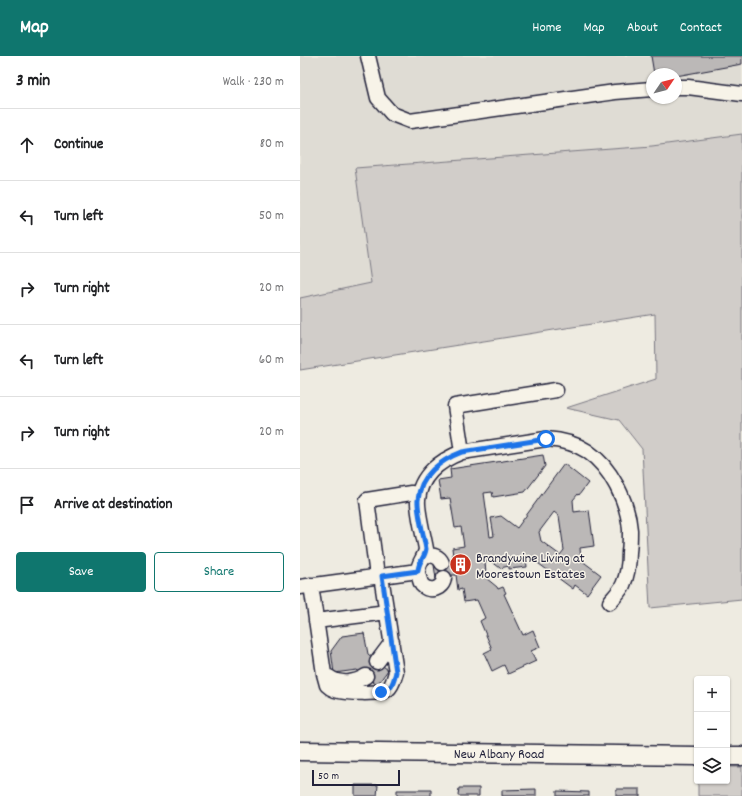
<!DOCTYPE html>
<html lang="en">
<head>
<meta charset="utf-8">
<style>
	:root { --surface:#fff; --page:#f2f2f2; --text:#202124; --muted:#757577; --line:#e0e0e0; --accent:#0f766e }
	body { margin:0; font-family:Dekko,sans-serif; background:var(--page); color:var(--text) }
	.controls { position:absolute; right:12px; bottom:12px; display:grid; overflow:hidden; border-radius:4px; box-shadow:0 1px 3px #0004 }
	.controls button { width:36px; height:36px; display:grid; place-items:center; padding:0; border:0; border-bottom:1px solid var(--line); background:var(--surface); color:var(--text); font:20px sans-serif }
	.compass { position:absolute; left:346px; top:12px; width:36px; height:36px; border-radius:50%; background:var(--surface); box-shadow:0 1px 3px #0004; rotate:55deg }
	.scale { position:absolute; left:12px; bottom:10px; width:88px; box-sizing:border-box; padding-left:4px; border:2px solid #22223b; border-top:0; font-size:11px; line-height:14px; white-space:nowrap; color:#22223b; -webkit-text-stroke:3px #f7f3e8; paint-order:stroke }
	.stop { position:absolute; width:12px; height:12px; margin:-9px; border:3px solid #1a73e8; border-radius:50%; background:#fff }
	.stop.end { background:#1a73e8; border-color:#fff; box-shadow:0 1px 4px #0008 }
	.list { margin:0; padding:0; list-style:none }
	h2 { display:flex; justify-content:space-between; align-items:center; height:52px; margin:0; padding:0 16px; font-size:17px }
	h2 small { font-size:13px; font-weight:400; color:var(--muted) }
	.list li { display:grid; grid-template-columns:26px 1fr auto; gap:12px; align-items:center; box-sizing:border-box; height:72px; padding:0 16px; border-top:1px solid var(--line) }
	.list b { display:block; font-size:15px; white-space:nowrap }
	.list em { font-size:13px; font-style:normal; color:var(--muted) }
	.actions { display:flex; gap:8px; padding:12px 16px }
	.actions a { flex:1; padding:9px 0; border:1px solid var(--accent); border-radius:4px; text-align:center; font-size:14px; color:var(--accent) }
	.actions .main { background:var(--accent); color:#fff }
	.icon { flex:none; width:22px; height:22px; fill:none; stroke:currentColor; stroke-width:2; stroke-linecap:round; stroke-linejoin:round }
	.map { position:relative; flex:none; width:442px; height:740px; overflow:hidden }
	header { display:flex; align-items:center; gap:24px; box-sizing:border-box; height:56px; padding:0 20px; background:var(--accent); color:#fff }
	header strong { font-size:19px }
	nav { display:flex; gap:22px; margin-inline-start:auto; font-size:14px }
	main { display:flex }
	aside { flex:1; background:var(--surface) }
	.map>svg:first-child { display:block }
	.built { fill:#dfdcd4; fill-rule:evenodd }
	.green { fill:#d1cdc9; stroke:#7a7882 }
	.building { fill:#bbb8b7; stroke:#22223b; fill-rule:evenodd }
	.lines { fill:none; stroke-linecap:round; stroke-linejoin:round }
	.minor-casing { stroke:#22223b; stroke-width:17 }
	.major-casing { stroke:#22223b; stroke-width:21 }
	.minor { stroke:#f7f3e8; stroke-width:14 }
	.major { stroke:#f7f3e8; stroke-width:18 }
	.route { stroke:#1a73e8; stroke-width:5 }
	.labels { text-anchor:middle; stroke-width:3; stroke-linejoin:round; paint-order:stroke }
	.poi-label { font-size:14px; fill:#22223b; stroke:#f7f3e8; text-anchor:start }
	.street-label { font-size:14px; fill:#22223b; stroke:#f7f3e8 }
</style>
</head>
<body>
<header>
<strong>Map</strong>
<nav><a>Home</a><a>Map</a><a>About</a><a>Contact</a></nav>
</header>
<main>
<aside>
<h2>3 min<small>Walk · 230 m</small></h2>
<ul class="list">
<li><svg class="icon" aria-label="ahead" viewBox="0 0 24 24"><path d="M12 20V5M6 11l6-6 6 6"/></svg><div><b>Continue</b></div><em>80 m</em></li>
<li><svg class="icon" aria-label="left" viewBox="0 0 24 24"><path d="M17 20v-9H6M10 6l-5 5 5 5"/></svg><div><b>Turn left</b></div><em>50 m</em></li>
<li><svg class="icon" aria-label="right" viewBox="0 0 24 24"><path d="M7 20v-9h11M14 6l5 5-5 5"/></svg><div><b>Turn right</b></div><em>20 m</em></li>
<li><svg class="icon" aria-label="left" viewBox="0 0 24 24"><path d="M17 20v-9H6M10 6l-5 5 5 5"/></svg><div><b>Turn left</b></div><em>60 m</em></li>
<li><svg class="icon" aria-label="right" viewBox="0 0 24 24"><path d="M7 20v-9h11M14 6l5 5-5 5"/></svg><div><b>Turn right</b></div><em>20 m</em></li>
<li><svg class="icon" aria-label="arrive" viewBox="0 0 24 24"><path d="M6 21V4h12l-3 4 3 4H6"/></svg><div><b>Arrive at destination</b></div></li>
</ul>
<div class="actions"><a class="main">Save</a><a>Share</a></div>
</aside>
<div class="map">
<svg width="442" height="740" viewBox="0 0 442 740">
	<rect width="100%" height="100%" fill="#eeebe1"/>
	<filter id="ink" filterUnits="userSpaceOnUse"><feTurbulence type="fractalNoise" baseFrequency=".025" numOctaves="2"/><feDisplacementMap in="SourceGraphic" scale="8" xChannelSelector="R" yChannelSelector="G"/><feConvolveMatrix kernelMatrix="1 2 1 2 8 2 1 2 1" color-interpolation-filters="sRGB"/></filter>
	<g filter="url(#ink)">
		<path class="built" d="M 0,0 L 442,0 L 442,78 L 352,90 L 55,112 L 71,227 L 0,242 ZM 352,18 L 376,18 L 376,42 L 352,42 Z"/>
		<path class="green" d="M 442,78 L 442,543 L 350,552 L 342,393 L 319,364 L 266,352 L 356,323 L 355,258 L 0,314 L 0,242 L 71,227 L 55,112 L 352,90 Z
			M 427,711 L 442,711 L 442,740 L 398,740 L 398,725 L 427,725 Z"/>
		<path class="building" d="M 351,0 L 442,0 L 442,8 L 376,20 L 376,18 L 354,18 Z
			M 243,399 L 245,410 L 225,436 L 193,441 L 192,436 L 184,437 L 190,481 L 194,480 L 191,462 L 201,460 L 217,472 L 264,408 L 288,427 L 279,439 L 278,438 L 273,444 L 274,456 L 289,454 L 294,490 L 280,492 L 281,504 L 301,519 L 287,538 L 275,529 L 273,533 L 231,502 L 226,502 L 227,511 L 209,513 L 209,510 L 200,512 L 191,505 L 185,506 L 186,518 L 185,518 L 186,522 L 197,531 L 198,533 L 203,531 L 206,537 L 204,538 L 223,579 L 233,574 L 240,591 L 231,595 L 236,605 L 208,618 L 204,609 L 192,615 L 184,597 L 192,593 L 180,565 L 185,562 L 177,544 L 164,546 L 162,533 L 158,534 L 156,519 L 152,519 L 152,521 L 136,523 L 134,509 L 150,506 L 150,508 L 154,508 L 152,492 L 164,490 L 161,471 L 155,472 L 150,442 L 141,443 L 138,424 L 151,422 L 150,413 ZM 254,456 L 259,460 L 264,494 L 260,499 L 241,485 L 239,476 Z
			M 64,577 L 68,598 L 88,614 L 77,629 L 57,614 L 34,617 L 31,595 L 42,580 Z
			M 55,729 L 78,729 L 77,740 L 55,740 Z
			M 159,732 L 179,732 L 179,740 L 158,740 Z
			M 236,733 L 236,740 L 202,740 L 202,734 Z
			M 316,733 L 340,733 L 340,740 L 316,740 Z
			M 97,734 L 131,734 L 131,740 L 97,740 Z
			M 257,735 L 289,736 L 289,740 L 257,740 Z"/>
		<g class="lines">
			<defs>
				<path id="minor" d="M 68,0 L 78,42 L 92,58 L 110,65 L 315,36 L 352,33
					M 376,31 L 388,31 L 442,38
					M 162,396 L 155,350 L 256,334
					M 125,499 C 133,499 139,500 142,507
					M 77,520 L 67,444 L 111,437 L 119,438
					M 144,522 C 143,533 130,537 122,529 C 120,526 119,521 118,517 C 117,507 125,502 126,493 C 124,481 117,455 118,444 C 120,419 141,404 162,396 L 246,383 C 260,384 275,387 287,395 C 311,411 328,446 330,474 C 330,481 330,489 329,496 C 329,507 328,518 323,529 C 320,535 314,541 310,546
					M 11,529 L 24,618 L 27,629 C 29,631 32,633 35,634 C 44,637 82,639 88,633 C 93,629 94,622 96,616 L 81,520
					M 0,531 L 118,515
					M 16,565 L 87,556
					M 77,606 L 92,586
					M 29,621 C 40,629 55,627 66,620"/>
				<path id="major" d="M 0,695 L 397,700
					M 427,700 L 442,700"/>
			</defs>
			<use href="#minor" class="minor-casing"/>
			<use href="#major" class="major-casing"/>
			<use href="#minor" class="minor"/>
			<use href="#major" class="major"/>
		</g>
	</g>
	<g class="lines" filter="url(#ink)">
		<path class="route" d="M 81,636 C 92,633 93,627 96,616 L 82,520 L 118,515 C 118,506 125,502 126,493 C 124,481 117,455 118,444 C 120,419 141,404 162,396 L 246,383"/>
	</g>
	<defs>
		<symbol id="building-disc" viewBox="-11 -11 22 22"><circle r="9.5" fill="#c8321e" stroke="#f7f3e8"/><path d="M-4-6H4V6H1V3H-1V6H-4ZM-2.5-4.3h1.7v1.8h-1.7ZM.8-4.3h1.7v1.8H.8ZM-2.5-1h1.7V.8h-1.7ZM.8-1h1.7V.8H.8Z" fill="#fff"/></symbol>
	</defs>
	<g fill-rule="evenodd">
		<use href="#building-disc" x="148" y="496" width="25" height="25"/>
	</g>
	<g class="labels">
		<g class="poi-label">
			<text x="176" y="506">Brandywine Living at<tspan x="176" dy="16">Moorestown Estates</tspan></text>
		</g>
		<g class="street-label">
			<text x="199" y="702">New Albany Road</text>
		</g>
	</g>
</svg>
<div class="controls">
<button>+</button>
<button>−</button>
<button><svg class="icon" aria-label="layers" viewBox="0 0 24 24"><path d="M12 4l9 5-9 5-9-5zM3 14l9 5 9-5"/></svg></button>
</div>
<svg class="compass" viewBox="-18 -18 36 36"><path d="M0-13l5 13h-10z" fill="#e53935"/><path d="M0 13l5-13h-10z" fill="#757577"/></svg>
<div class="scale">50 m</div>
<div class="stop" style="left:246px;top:383px"></div>
<div class="stop end" style="left:81px;top:636px"></div>
</div>
</main>
</body>
</html>
